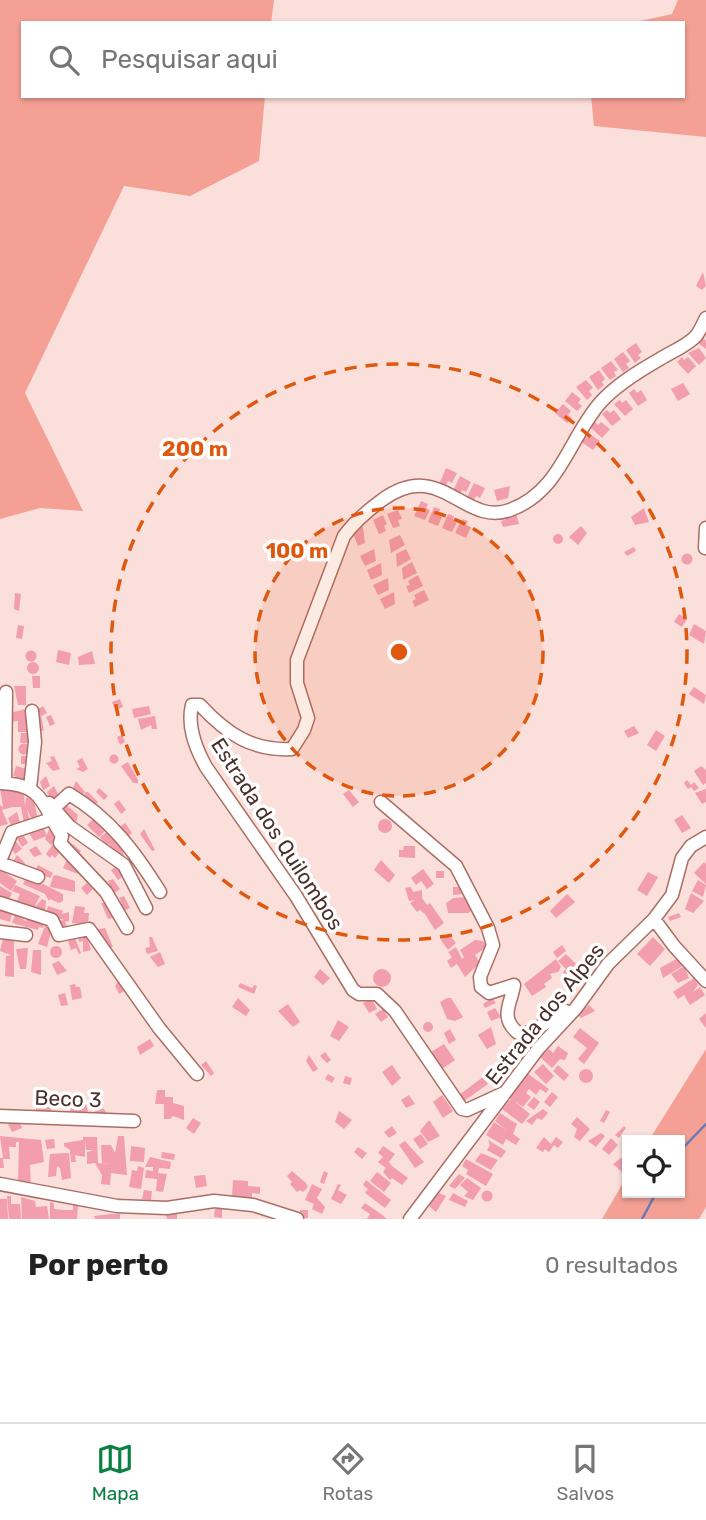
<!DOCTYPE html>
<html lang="pt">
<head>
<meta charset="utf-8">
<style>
	:root { --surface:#fff; --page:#f2f2f2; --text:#222; --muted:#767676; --line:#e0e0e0; --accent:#0b8043 }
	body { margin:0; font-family:Rubik,sans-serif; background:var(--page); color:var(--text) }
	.controls { position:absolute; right:21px; bottom:21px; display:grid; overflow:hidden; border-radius:0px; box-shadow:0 2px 5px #0004 }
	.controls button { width:63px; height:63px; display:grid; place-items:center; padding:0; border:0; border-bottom:2px solid var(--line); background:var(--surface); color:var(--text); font:35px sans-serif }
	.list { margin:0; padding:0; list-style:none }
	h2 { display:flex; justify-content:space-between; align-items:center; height:91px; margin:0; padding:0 28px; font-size:30px }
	h2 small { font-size:23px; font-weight:400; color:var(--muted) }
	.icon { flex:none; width:38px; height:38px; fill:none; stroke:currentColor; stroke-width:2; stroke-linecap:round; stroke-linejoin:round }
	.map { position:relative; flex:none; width:706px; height:1219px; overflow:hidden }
	.search { position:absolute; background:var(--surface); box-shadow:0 2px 5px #0004; left:21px; right:21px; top:21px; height:77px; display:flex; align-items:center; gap:18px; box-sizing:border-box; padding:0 24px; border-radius:0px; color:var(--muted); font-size:26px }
	.sheet { height:203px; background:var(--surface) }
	nav { display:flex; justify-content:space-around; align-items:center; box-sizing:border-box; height:98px; border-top:2px solid var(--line); background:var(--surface); font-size:19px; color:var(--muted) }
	nav a { display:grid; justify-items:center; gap:4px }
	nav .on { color:var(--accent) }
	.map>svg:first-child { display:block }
	.green { fill:#f4a095 }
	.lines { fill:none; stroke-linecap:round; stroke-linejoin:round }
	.stream { stroke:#6a79b5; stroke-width:2.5 }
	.building { fill:#f29ead }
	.minor-casing { stroke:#ab6e65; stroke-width:15 }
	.minor { stroke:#fff; stroke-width:12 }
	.ring { fill:none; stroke:#e0570e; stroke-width:3.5; stroke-dasharray:12 9 }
	.labels { text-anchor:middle; stroke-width:7; stroke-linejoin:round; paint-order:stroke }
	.street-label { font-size:21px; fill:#4a302c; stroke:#fff }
	.centre { fill:#e0570e; stroke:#fff; stroke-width:3.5 }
	.ring-label { font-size:21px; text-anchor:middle; font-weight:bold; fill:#e0570e; stroke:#fff; stroke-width:7; stroke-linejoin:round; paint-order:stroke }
</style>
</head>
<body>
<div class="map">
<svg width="706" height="1219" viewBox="0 0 706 1219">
	<rect width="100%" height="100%" fill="#fbdfda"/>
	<path class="green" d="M 0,0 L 274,0 L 271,23 L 23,23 L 23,96 L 265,96 L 259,161 L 190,196 L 124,186 L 25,393 L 83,511 L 40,508 L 0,519 Z
		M 678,0 L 706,0 L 706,137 L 594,126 L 591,96 L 683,96 L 683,23 L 632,23 L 672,14 Z
		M 706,1049 L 706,1207 L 699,1219 L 602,1219 L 627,1176 L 627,1193 L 680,1193 L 680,1140 L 649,1140 Z"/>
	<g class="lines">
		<path class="stream" d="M 680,1151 L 706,1124
			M 642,1219 L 656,1193"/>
	</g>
	<path class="building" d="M 703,272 L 706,286 L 702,290 L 696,286 Z
		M 702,337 L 706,341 L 706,349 L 698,343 Z
		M 636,343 L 642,352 L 638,355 L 641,358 L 635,363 L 626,350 Z
		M 699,348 L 706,358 L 699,365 L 688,353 Z
		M 623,352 L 630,361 L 626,364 L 629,368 L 623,372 L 614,359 Z
		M 682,357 L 684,360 L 688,357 L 696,366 L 688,374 L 677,362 Z
		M 611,361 L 618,370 L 614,372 L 616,376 L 610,380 L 601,368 Z
		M 599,370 L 605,379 L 602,382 L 604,385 L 598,390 L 589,377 Z
		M 586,380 L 593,388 L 589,391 L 592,395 L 587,400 L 576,387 Z
		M 683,383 L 690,394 L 678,401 L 671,389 Z
		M 634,389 L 637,393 L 641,390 L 647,400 L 638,406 L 629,393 Z
		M 572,392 L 581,399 L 578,403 L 582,406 L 577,411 L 565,401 Z
		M 620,400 L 622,403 L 626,400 L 633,409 L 625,416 L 614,404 Z
		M 563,404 L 571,411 L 568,415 L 572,418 L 567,423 L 555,413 Z
		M 607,410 L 610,413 L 614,410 L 621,419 L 612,426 L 602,414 Z
		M 595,422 L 598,425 L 601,422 L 610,429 L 602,438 L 590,427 Z
		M 590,434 L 600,441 L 593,450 L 580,441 L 584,435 L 588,438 Z
		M 446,468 L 457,473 L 452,483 L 448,481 L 446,485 L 440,482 Z
		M 460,476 L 471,482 L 466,492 L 462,490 L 460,494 L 453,491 Z
		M 474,483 L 485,488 L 480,498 L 476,496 L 474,500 L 467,497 Z
		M 510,486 L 508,498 L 497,501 L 494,490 Z
		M 421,501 L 428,504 L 426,508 L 430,510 L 425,520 L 414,516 Z
		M 434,507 L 440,509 L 439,513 L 443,515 L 438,526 L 428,522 Z
		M 644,508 L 649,522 L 635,525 L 631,517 Z
		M 398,510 L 402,519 L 398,520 L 400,526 L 393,528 L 387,514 Z
		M 516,513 L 519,524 L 503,527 L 501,521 L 505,520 L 504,515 Z
		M 448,514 L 454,516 L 453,520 L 457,522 L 452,532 L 442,528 Z
		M 383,515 L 387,524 L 384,526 L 386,531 L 379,534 L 373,520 Z
		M 462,519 L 468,521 L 466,525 L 471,527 L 466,538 L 455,533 Z
		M 581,526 L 587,533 L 578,545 L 569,537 Z
		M 363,527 L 365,543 L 358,546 L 352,531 Z
		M553 539a5 5 0 1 1 10 0a5 5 0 1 1-10 0Z
		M 400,535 L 405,545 L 391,553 L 389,540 Z
		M 634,547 L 636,551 L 627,556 L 624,552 Z
		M 374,549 L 376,561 L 365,566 L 360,556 Z
		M 406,549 L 411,559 L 397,567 L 396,554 Z
		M681.5 559a5.5 5.5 0 1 1 11 0a5.5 5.5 0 1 1-11 0Z
		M 412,562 L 417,573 L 403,580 L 402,568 Z
		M 381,563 L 382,575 L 371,580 L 367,570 Z
		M 418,575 L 423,586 L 409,593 L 406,586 L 410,585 L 408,581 Z
		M 388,578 L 389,590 L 378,595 L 373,585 Z
		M 424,590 L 429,600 L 415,607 L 412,601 L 416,599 L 414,595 Z
		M 394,592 L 395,604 L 385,609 L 380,599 Z
		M 15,593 L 21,594 L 19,611 L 14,609 Z
		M 679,614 L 687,619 L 682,627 L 674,622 Z
		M 694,624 L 706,631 L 704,644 L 689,635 Z
		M 18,625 L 24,626 L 22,639 L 16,638 Z
		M 58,650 L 71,653 L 69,665 L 56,662 Z
		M25.5 656a5.5 5.5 0 1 1 11 0a5.5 5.5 0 1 1-11 0Z
		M 92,651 L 95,664 L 79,665 L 78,657 Z
		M27 668a6 6 0 1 1 12 0a6 6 0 1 1-12 0Z
		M 32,676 L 40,676 L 40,688 L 33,688 Z
		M 14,686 L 26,686 L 26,705 L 18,705 Z
		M 694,687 L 706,695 L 704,704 L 689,694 Z
		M 120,699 L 123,707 L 115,710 L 112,702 Z
		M 43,706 L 47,713 L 41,716 L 44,730 L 39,732 L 34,712 Z
		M 149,706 L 151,714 L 134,718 L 132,709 Z
		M 25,709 L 30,732 L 18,732 L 18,721 L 10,722 L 10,713 Z
		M 51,715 L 55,724 L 50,726 L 46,717 Z
		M 155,716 L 157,729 L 152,729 L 151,725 L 141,730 L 138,719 Z
		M 634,726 L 639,733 L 628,738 L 624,731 Z
		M 656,730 L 665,736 L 656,751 L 647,745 Z
		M 21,733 L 32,733 L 32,743 L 20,743 Z
		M 122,735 L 125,742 L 120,745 L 117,737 Z
		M18.5 749a5.5 5.5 0 1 1 11 0a5.5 5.5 0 1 1-11 0Z
		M109.5 759a4.5 4.5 0 1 1 9 0a4.5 4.5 0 1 1-9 0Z
		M 21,756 L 30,756 L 30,764 L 21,764 Z
		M 54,756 L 60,769 L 53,771 L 46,763 L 52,761 L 50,757 Z
		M 82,758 L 88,769 L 83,772 L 76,769 L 80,767 L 77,761 Z
		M 128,762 L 138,780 L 138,783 L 133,783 L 121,766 Z
		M 16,766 L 27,769 L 24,779 L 13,776 Z
		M 701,766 L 706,770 L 706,783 L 703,785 L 694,771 Z
		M 46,776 L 50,786 L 43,790 L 40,782 Z
		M 687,780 L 691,785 L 694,782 L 699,788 L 694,791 L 691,787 L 688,789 L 684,783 Z
		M 76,781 L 85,792 L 79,798 L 72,790 Z
		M 54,786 L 59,796 L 57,801 L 52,802 L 47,792 Z
		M 0,787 L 19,788 L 27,795 L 24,795 L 25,806 L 26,798 L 33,796 L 38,820 L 33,821 L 27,810 L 30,821 L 24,823 L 21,807 L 13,807 L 2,810 L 8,824 L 0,826 L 0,805 L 3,807 Z
		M 99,788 L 108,796 L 104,800 L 96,792 Z
		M 706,789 L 706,802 L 702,804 L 695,793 Z
		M 349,790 L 359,802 L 353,807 L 343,794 Z
		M 86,792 L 88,792 L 98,802 L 95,805 L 90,801 L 84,794 Z
		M 119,800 L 126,810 L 121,814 L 114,804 Z
		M 66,805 L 78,815 L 75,826 L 62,809 Z
		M 17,812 L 21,825 L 12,828 L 8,818 Z
		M 682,815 L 691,828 L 682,833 L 674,820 Z
		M378 826a7 7 0 1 1 14 0a7 7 0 1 1-14 0Z
		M 93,819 L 105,831 L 99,837 L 87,825 Z
		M 125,823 L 132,833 L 126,838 L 118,828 Z
		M 43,826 L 47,836 L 34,841 L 27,830 Z
		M 50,827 L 59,835 L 51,845 L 45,839 Z
		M 144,829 L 155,850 L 152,851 L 140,834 Z
		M 21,831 L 28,843 L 22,847 L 16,837 Z
		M 108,831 L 122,848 L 124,857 L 119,861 L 109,844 L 107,846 L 100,837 Z
		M 14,839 L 22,849 L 15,854 L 10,846 Z
		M 66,839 L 81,851 L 77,856 L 62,844 Z
		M 53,844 L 59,853 L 55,858 L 52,855 L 50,858 L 46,854 Z
		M 36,846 L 42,854 L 34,857 L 29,850 Z
		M 404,846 L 415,846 L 415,858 L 399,857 L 399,850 L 403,850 Z
		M 17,855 L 25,863 L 21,869 L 12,863 Z
		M 67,860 L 80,870 L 78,874 L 63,868 Z
		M 381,860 L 395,875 L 389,883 L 374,870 Z
		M 704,862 L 706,864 L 706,884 L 694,873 Z
		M 38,865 L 53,873 L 50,878 L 34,872 Z
		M 114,868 L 118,868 L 124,875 L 118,880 L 111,870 Z
		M 0,869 L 17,881 L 11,891 L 0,883 Z
		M 423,869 L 434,884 L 427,889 L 421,881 L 416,885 L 411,878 Z
		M 436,871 L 444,871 L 444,878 L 436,878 Z
		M 648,872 L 658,877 L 647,896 L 637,890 Z
		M 56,875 L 75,881 L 75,892 L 50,887 L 53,876 Z
		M 27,876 L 63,894 L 63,901 L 59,903 L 50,899 L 49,901 L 45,894 L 23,884 Z
		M 113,879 L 120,889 L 113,894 L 108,881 Z
		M 698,880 L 706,885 L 703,897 L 692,891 Z
		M 87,883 L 93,889 L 87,895 L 81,888 Z
		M 15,885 L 40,896 L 34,908 L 42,899 L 46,901 L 45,913 L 17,901 L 20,894 L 12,891 Z
		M 0,886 L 12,893 L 8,901 L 0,897 Z
		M 411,887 L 413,892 L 422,890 L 422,898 L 427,905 L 430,903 L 444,923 L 435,930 L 425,914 L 420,910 L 417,912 L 410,903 L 415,900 L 409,901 L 405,888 Z
		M 453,887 L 459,887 L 462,894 L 453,895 Z
		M 691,893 L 704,901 L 693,913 L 685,909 Z
		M 567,894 L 575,902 L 556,918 L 550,911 Z
		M 124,896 L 130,908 L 122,912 L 118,906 L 122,904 L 119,898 Z
		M 468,897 L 472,909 L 469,913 L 448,913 L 446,903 L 453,898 Z
		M 109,902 L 113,918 L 108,919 L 101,903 Z
		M 48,906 L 63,911 L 62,914 L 69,912 L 69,921 L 65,922 L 67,926 L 58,932 L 58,921 L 64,920 L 46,914 Z
		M 75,906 L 85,907 L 84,913 L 89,913 L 88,925 L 72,923 Z
		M 0,910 L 12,913 L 10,922 L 0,919 Z
		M 679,913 L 681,917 L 670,921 L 668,917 Z
		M 15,915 L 26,921 L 27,917 L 45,921 L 43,928 L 39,927 L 38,930 L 12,923 Z
		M 45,926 L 52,928 L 47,947 L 38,944 Z
		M 105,928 L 113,947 L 107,949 L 103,937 L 98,938 L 95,930 Z
		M 86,934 L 91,950 L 83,952 L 83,941 L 79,942 L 78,935 Z
		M 449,934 L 456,943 L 448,950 L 441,940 Z
		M 149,937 L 152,937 L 158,951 L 147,954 L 145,948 L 150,947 Z
		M 653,937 L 665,949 L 650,966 L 637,954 Z
		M 75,938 L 81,953 L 79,954 L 76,948 L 71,950 L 68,941 Z
		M 3,939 L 14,939 L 14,977 L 5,976 L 6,956 L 11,955 L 0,951 Z
		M 475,940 L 483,941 L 487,947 L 475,955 L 480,963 L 465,977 L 457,964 L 451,968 L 447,961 L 452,957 L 448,952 L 456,947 L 462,959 L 464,957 L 460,950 Z
		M 562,945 L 566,951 L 557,958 L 553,952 Z
		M50 952a6 6 0 1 1 12 0a6 6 0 1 1-12 0Z
		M 28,948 L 26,969 L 20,969 L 16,949 Z
		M 33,950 L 41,950 L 41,975 L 31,972 Z
		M 160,952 L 165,964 L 158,967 L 150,957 Z
		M 566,954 L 577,965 L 566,977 L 563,972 L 566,969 L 558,961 Z
		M 680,957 L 684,965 L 663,978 L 660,968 Z
		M 556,959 L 561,967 L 558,972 L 550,974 L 552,978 L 544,984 L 546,987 L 532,996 L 524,984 Z
		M 59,961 L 67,971 L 57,975 L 52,964 Z
		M 684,966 L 689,978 L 678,983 L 671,974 Z
		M 320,969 L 330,978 L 323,985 L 314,977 Z
		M373 978a9 9 0 1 1 18 0a9 9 0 1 1-18 0Z
		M 694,978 L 698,985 L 693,992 L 700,987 L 705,995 L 690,1005 L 684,995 L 678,999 L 673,992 Z
		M 119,980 L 124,991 L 119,994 L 115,986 Z
		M 240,983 L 252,988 L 254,985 L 257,986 L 254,994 L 238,987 Z
		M 75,984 L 76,987 L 80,987 L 82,998 L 72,1000 L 70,985 Z
		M 65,993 L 68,1005 L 61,1006 L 58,995 Z
		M 238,998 L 250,1010 L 246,1016 L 232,1007 Z
		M 447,998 L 451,998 L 463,1017 L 455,1021 L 447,1019 L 440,1002 Z
		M 492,998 L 496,1003 L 485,1008 L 483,1004 Z
		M 372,999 L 377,1009 L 369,1013 L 363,1003 Z
		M 288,1004 L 300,1022 L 293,1027 L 278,1011 Z
		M 589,1005 L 595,1011 L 581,1018 L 578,1015 Z
		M 495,1008 L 501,1017 L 491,1021 L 487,1012 Z
		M 383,1009 L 388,1017 L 381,1022 L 375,1014 Z
		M 706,1013 L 706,1028 L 699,1019 Z
		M 338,1020 L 349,1027 L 339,1041 L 330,1036 Z
		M423 1027a5 5 0 1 1 10 0a5 5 0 1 1-10 0Z
		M 491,1027 L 496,1044 L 487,1049 L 478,1035 Z
		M 580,1028 L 599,1043 L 584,1064 L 578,1059 L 587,1048 L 573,1037 Z
		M 450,1029 L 456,1040 L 449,1044 L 444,1033 Z
		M 150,1039 L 154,1046 L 140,1055 L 137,1047 Z
		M 444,1044 L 455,1060 L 442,1069 L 431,1052 Z
		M 558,1046 L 568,1053 L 565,1060 L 560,1059 L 552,1068 L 540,1057 L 549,1049 L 553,1053 Z
		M 325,1052 L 331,1060 L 327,1063 L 320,1056 Z
		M 309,1055 L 318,1069 L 313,1072 L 306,1061 Z
		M 206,1061 L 214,1073 L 211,1076 L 201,1065 Z
		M 543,1064 L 554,1076 L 546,1084 L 534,1072 Z
		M 392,1065 L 401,1078 L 392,1086 L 382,1072 Z
		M 558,1065 L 569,1075 L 564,1081 L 553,1071 Z
		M579 1076a7 7 0 1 1 14 0a7 7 0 1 1-14 0Z
		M 524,1071 L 549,1089 L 546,1093 L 540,1089 L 536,1095 L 529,1089 L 526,1093 L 531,1097 L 523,1107 L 514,1101 L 530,1114 L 522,1124 L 502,1109 L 511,1099 L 506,1095 L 517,1088 L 518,1081 L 520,1083 L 523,1080 L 519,1077 Z
		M 328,1074 L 335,1078 L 332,1083 L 325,1079 Z
		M 345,1076 L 352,1078 L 350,1085 L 343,1083 Z
		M 483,1077 L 488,1084 L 460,1104 L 455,1098 Z
		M 157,1090 L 165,1090 L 165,1097 L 173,1097 L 173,1103 L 184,1106 L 184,1120 L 173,1116 L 170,1119 L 164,1119 L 164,1104 L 155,1104 Z
		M 552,1092 L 558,1097 L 550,1107 L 544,1102 Z
		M 409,1095 L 415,1104 L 406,1108 L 401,1100 Z
		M 442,1095 L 453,1111 L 443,1118 L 433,1102 Z
		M 534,1097 L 540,1102 L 534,1110 L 527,1105 Z
		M 36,1103 L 52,1103 L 51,1113 L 36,1114 Z
		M 71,1104 L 87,1104 L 88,1115 L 70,1115 Z
		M94.5 1113a5.5 5.5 0 1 1 11 0a5.5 5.5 0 1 1-11 0Z
		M 543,1109 L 548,1113 L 542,1120 L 537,1118 L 532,1125 L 526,1121 Z
		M 606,1110 L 610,1112 L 604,1123 L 600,1121 Z
		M 339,1111 L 352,1120 L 344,1129 L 335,1122 Z
		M 500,1113 L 517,1124 L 513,1134 L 520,1139 L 516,1145 L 506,1139 L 503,1145 L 486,1135 L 494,1122 L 506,1130 L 495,1121 Z
		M 577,1117 L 590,1129 L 580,1141 L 574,1137 L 577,1129 L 571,1124 Z
		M 193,1118 L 201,1123 L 194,1134 L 186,1128 Z
		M 19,1120 L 22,1128 L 12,1132 L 8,1124 Z
		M 429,1120 L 440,1136 L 428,1142 L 420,1131 Z
		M 392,1126 L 397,1133 L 389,1138 L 384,1132 Z
		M 624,1126 L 626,1128 L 619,1138 L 615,1135 Z
		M 601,1133 L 605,1136 L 596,1147 L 588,1141 Z
		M 421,1134 L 428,1144 L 420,1149 L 413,1139 Z
		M 0,1136 L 41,1140 L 44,1162 L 30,1165 L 31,1188 L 30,1182 L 18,1181 L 19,1142 L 16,1142 L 16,1147 L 9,1147 L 10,1159 L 3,1159 L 4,1168 L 0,1168 L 0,1158 L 3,1158 Z
		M 118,1136 L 124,1136 L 127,1175 L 111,1173 L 110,1185 L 101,1184 L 102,1175 L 95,1163 L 87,1164 L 87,1152 L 94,1150 L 86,1150 L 85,1140 L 85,1157 L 75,1155 L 76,1162 L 71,1162 L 70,1150 L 64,1146 L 64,1143 L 83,1140 L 83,1137 L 97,1137 L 98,1163 L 112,1164 L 102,1163 L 101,1145 L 111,1145 L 115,1153 Z
		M 544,1137 L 551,1144 L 556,1137 L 563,1142 L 558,1148 L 554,1145 L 549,1152 L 545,1149 L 543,1152 L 536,1148 Z
		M 611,1138 L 618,1145 L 609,1155 L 602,1149 Z
		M 54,1139 L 55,1148 L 47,1149 L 45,1140 Z
		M 488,1140 L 506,1151 L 501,1158 L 487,1150 L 490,1145 Z
		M 405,1141 L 424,1162 L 415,1168 L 399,1145 Z
		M 131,1146 L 145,1148 L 144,1162 L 130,1161 Z
		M 383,1146 L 395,1154 L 389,1162 L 392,1166 L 408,1178 L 402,1185 L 392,1178 L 390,1180 L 383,1172 L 386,1168 L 378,1162 L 383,1157 L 378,1153 Z
		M 358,1147 L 367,1153 L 362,1159 L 354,1152 Z
		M 162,1152 L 175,1154 L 174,1160 L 161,1158 Z
		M 69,1153 L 71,1178 L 62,1180 L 60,1168 L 57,1166 L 56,1176 L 48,1177 L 50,1154 Z
		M 481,1153 L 498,1160 L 491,1170 L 475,1161 Z
		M 625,1155 L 627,1159 L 622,1165 L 625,1168 L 622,1172 L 613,1164 Z
		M 150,1157 L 171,1162 L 170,1169 L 159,1168 L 158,1173 L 167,1174 L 163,1192 L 156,1191 L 157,1179 L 145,1178 L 146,1170 L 153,1171 L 153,1167 L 145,1167 Z
		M 466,1159 L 493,1174 L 486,1186 L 466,1174 L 468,1170 L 462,1166 Z
		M 138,1166 L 144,1168 L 141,1189 L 129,1187 L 132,1170 L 137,1171 Z
		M 292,1171 L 306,1183 L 308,1187 L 303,1192 L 300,1190 L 297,1192 L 290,1184 L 292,1182 L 287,1176 Z
		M 324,1171 L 328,1173 L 324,1184 L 320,1182 Z
		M 377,1172 L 391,1183 L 384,1192 L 370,1181 Z
		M 459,1174 L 465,1178 L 455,1189 L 449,1186 Z
		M 205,1175 L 207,1186 L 196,1188 L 194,1176 Z
		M 467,1178 L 481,1188 L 473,1200 L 464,1196 L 468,1192 L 460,1185 Z
		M 233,1180 L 248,1181 L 248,1186 L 260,1187 L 260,1194 L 252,1193 L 252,1198 L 232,1197 Z
		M 366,1180 L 391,1200 L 385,1208 L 365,1193 L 368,1189 L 363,1185 Z
		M 312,1184 L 322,1189 L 317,1198 L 325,1207 L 322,1214 L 312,1209 L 314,1204 L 305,1200 Z
		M 338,1184 L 341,1185 L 338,1190 L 347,1195 L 341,1204 L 331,1199 Z
		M 144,1190 L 152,1191 L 151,1200 L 142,1199 Z
		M481.5 1196a5.5 5.5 0 1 1 11 0a5.5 5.5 0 1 1-11 0Z
		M 437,1192 L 446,1196 L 436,1212 L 429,1206 Z
		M 453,1193 L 468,1201 L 465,1207 L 449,1200 Z
		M 7,1196 L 11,1196 L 11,1204 L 20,1204 L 21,1219 L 9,1219 Z
		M 21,1197 L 35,1201 L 36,1207 L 47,1206 L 49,1219 L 22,1219 Z
		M 0,1199 L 7,1199 L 8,1219 L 0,1219 Z
		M 50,1202 L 54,1203 L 54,1209 L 64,1210 L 73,1210 L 73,1205 L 78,1205 L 77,1219 L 50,1219 Z
		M 365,1203 L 381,1214 L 387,1219 L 367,1219 L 370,1214 L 361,1208 Z
		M 215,1209 L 222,1209 L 222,1218 L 214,1217 Z
		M 300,1210 L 308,1210 L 308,1218 L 300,1218 Z
		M 111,1214 L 120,1214 L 120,1219 L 95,1219 L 94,1216 Z
		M 177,1214 L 177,1219 L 167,1219 L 166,1215 Z"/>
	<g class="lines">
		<defs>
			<path id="minor" d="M 705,548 L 706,528
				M 0,783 C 44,784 42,805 62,836 L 60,843 L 106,892 L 127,928
				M 5,783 L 6,692
				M 30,788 L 35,742 L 32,711
				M 381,802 L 456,866 L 488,928 L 493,945 L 480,977 L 481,987 L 489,993 L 514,985 C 511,1004 499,1017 518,1033 L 529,1033 L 566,1011
				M 49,803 L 69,826 L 124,865 L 146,908
				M 55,807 L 69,794 C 110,818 135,852 160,892
				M 0,861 L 12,832 L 51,819
				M 0,863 L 38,877
				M 0,903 L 52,920 L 59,935 L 89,929 L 159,1028 L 197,1074
				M 654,919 L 674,946 L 706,981
				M 0,932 L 26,935
				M 504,1093 L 467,1110 L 462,1109 L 395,1011 L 377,994 L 359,994 L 353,990 L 296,896 L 206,767 C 195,747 187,726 192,705 L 200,705 C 227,734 252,751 292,749 L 304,730 L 308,718 L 297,683 L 297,660 L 344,536 C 355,521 367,511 382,500 C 441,457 463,527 510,510 C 560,492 568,440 600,403 C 616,385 639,371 660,359 C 671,352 687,346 696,336 C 700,331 703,324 706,318
				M 0,1116 L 134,1121
				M 0,1184 L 117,1206 L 167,1208 L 214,1201 L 253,1205 L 297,1219
				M 410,1219 L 538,1049 L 576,1008 L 608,964 L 654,919 L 672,895 L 682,858 L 691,846 L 706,837"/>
		</defs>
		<use href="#minor" class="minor-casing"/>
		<use href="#minor" class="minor"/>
	</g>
	<circle cx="399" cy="652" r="144" fill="#e0570e" fill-opacity=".12"/>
	<g class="ring">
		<circle cx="399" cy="652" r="144"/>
		<circle cx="399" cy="652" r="288"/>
	</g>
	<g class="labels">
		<g class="street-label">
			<text transform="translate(277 834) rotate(57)" y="7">Estrada dos Quilombos</text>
			<text transform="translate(545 1014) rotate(-51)" y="7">Estrada dos Alpes</text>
			<text transform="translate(68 1099) rotate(2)" y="7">Beco 3</text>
		</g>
	</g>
	<circle cx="399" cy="652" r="10" class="centre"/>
	<g class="ring-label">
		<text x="195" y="456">200 m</text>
		<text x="297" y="558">100 m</text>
	</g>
</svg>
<div class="controls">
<button><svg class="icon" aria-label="locate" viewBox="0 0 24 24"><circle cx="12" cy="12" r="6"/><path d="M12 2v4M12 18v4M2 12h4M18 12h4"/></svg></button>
</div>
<div class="search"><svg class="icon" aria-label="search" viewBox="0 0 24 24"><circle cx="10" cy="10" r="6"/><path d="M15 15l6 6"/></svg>Pesquisar aqui</div>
</div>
<section class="sheet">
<h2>Por perto<small>0 resultados</small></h2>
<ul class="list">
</ul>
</section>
<nav>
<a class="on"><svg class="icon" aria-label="map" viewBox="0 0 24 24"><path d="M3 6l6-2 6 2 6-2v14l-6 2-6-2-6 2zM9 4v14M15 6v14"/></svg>Mapa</a>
<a><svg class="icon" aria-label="directions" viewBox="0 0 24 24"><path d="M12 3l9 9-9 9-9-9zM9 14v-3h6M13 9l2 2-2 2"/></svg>Rotas</a>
<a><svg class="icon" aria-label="saved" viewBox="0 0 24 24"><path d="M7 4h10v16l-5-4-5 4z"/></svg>Salvos</a>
</nav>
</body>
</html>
